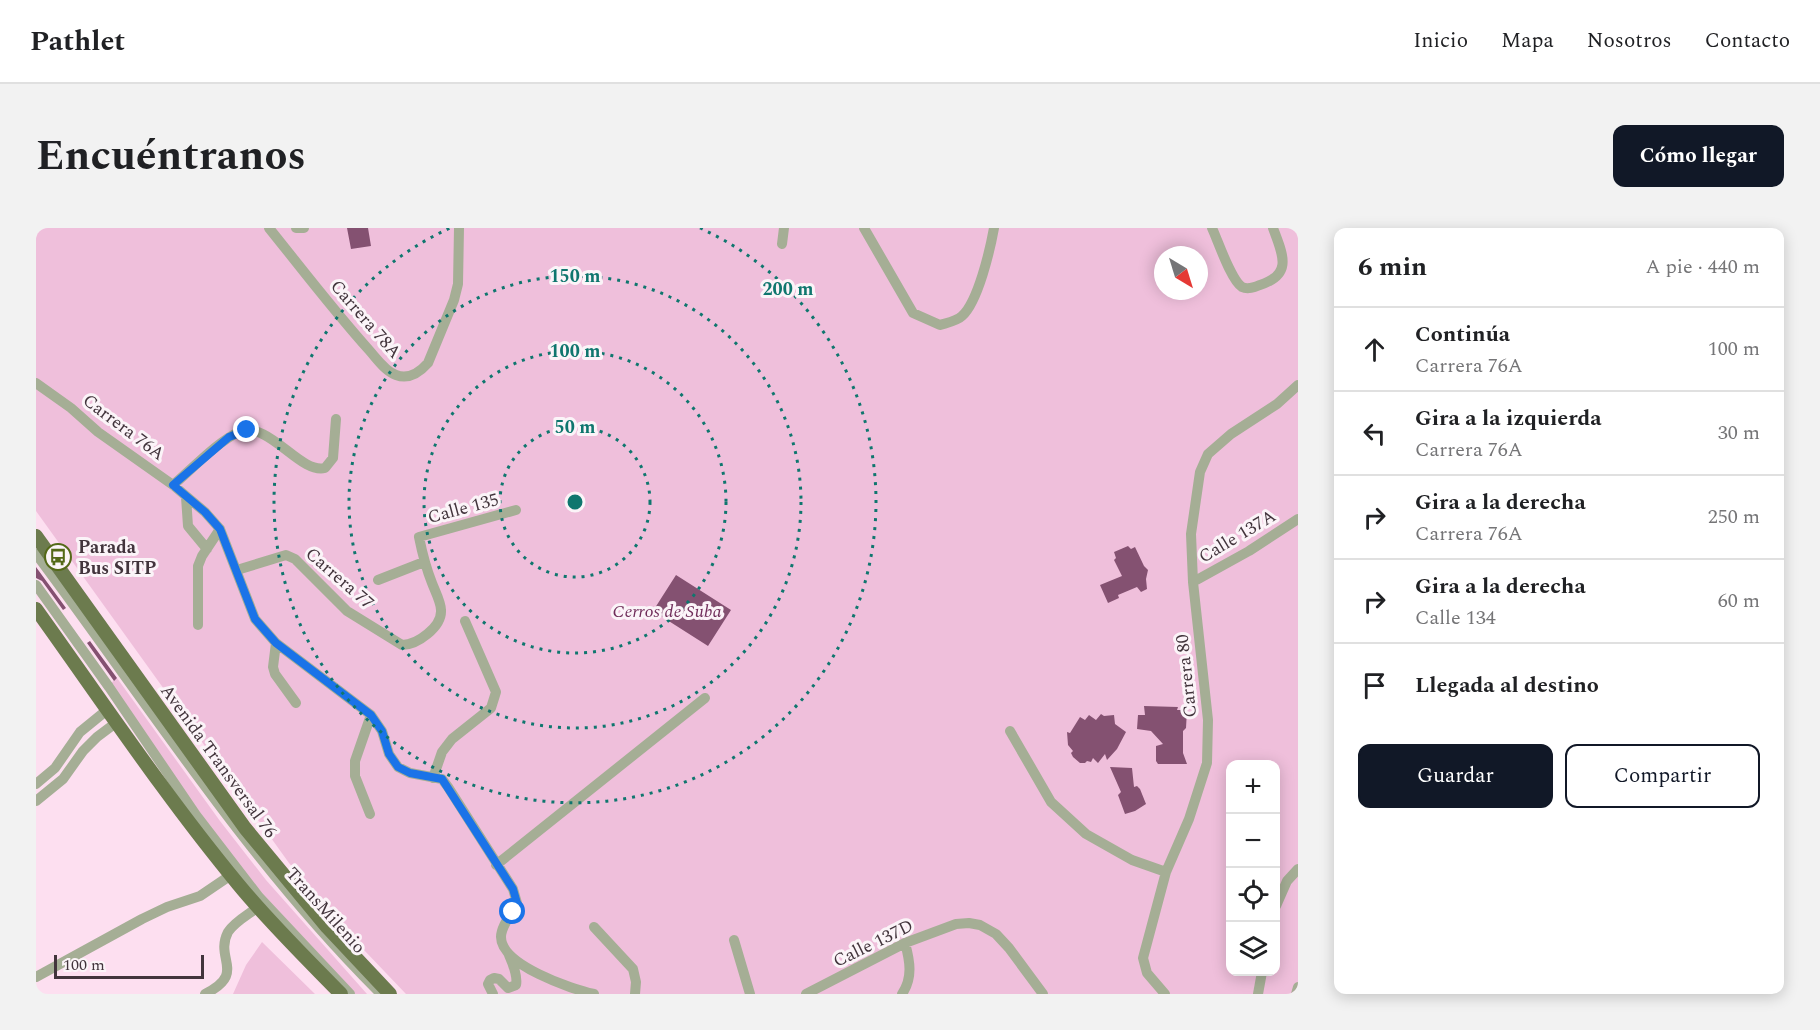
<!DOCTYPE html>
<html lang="es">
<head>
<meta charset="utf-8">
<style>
	:root { --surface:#fff; --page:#f2f2f2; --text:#202124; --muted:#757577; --line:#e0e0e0; --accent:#111827 }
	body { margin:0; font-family:Spectral,serif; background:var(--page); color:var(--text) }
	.controls { position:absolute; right:18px; bottom:18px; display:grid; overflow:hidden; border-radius:12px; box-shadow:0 3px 15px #0003 }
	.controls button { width:54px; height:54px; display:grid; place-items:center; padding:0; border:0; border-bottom:2px solid var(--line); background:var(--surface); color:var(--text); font:30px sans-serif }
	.compass { position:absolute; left:1118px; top:18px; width:54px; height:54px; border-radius:50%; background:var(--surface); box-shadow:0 3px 15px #0003; rotate:142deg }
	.scale { position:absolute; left:18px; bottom:15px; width:150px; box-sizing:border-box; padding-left:6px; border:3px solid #42343c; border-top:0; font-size:16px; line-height:21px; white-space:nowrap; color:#42343c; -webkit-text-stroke:4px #fbf4f8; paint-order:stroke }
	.stop { position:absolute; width:18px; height:18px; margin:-14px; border:4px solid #1a73e8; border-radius:50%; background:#fff }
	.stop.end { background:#1a73e8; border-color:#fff; box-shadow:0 2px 6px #0008 }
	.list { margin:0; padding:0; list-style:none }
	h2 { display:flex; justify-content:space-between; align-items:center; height:78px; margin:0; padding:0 24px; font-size:26px }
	h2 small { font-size:20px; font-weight:400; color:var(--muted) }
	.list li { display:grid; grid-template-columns:39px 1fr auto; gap:18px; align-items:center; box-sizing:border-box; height:84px; padding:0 24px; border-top:2px solid var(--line) }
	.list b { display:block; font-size:22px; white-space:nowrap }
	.list p { margin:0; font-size:20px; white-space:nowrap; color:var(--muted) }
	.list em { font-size:20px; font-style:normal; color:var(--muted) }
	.actions { display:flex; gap:12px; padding:18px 24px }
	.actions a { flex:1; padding:14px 0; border:2px solid var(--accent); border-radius:12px; text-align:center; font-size:21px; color:var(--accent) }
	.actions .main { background:var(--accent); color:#fff }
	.icon { flex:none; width:33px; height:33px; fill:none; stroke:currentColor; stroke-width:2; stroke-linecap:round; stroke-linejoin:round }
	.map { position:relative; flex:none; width:1262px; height:766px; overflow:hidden; border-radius:12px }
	header { display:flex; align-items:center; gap:36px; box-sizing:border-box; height:84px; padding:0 30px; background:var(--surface); border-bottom:2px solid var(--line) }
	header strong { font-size:28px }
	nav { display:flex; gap:33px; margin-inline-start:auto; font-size:21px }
	.intro { display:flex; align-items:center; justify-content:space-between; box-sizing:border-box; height:144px; padding:0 36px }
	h1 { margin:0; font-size:42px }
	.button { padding:15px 27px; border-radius:12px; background:var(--accent); color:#fff; font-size:21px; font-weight:700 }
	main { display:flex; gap:36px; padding:0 36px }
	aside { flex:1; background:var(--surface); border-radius:12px; box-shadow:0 3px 15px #0003 }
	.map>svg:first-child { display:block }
	.green { fill:#efbfdb; fill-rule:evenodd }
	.building { fill:#845171 }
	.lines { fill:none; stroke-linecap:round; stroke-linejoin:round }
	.minor { stroke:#a5ae95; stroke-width:10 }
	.major { stroke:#6c7b4e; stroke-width:14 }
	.route { stroke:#1a73e8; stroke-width:8 }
	.ring { fill:none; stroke:#0f766e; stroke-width:3; stroke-dasharray:3 6 }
	.labels { text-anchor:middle; stroke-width:6; stroke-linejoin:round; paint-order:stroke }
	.street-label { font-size:18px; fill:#42343c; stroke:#fbf4f8 }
	.poi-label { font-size:18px; font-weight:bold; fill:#42343c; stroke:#fbf4f8; text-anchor:start }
	.park-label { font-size:18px; font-style:italic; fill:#702d5a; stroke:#fbf4f8 }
	.centre { fill:#0f766e; stroke:#fbf4f8; stroke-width:3 }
	.ring-label { font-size:18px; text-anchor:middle; font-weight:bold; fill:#0f766e; stroke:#fbf4f8; stroke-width:6; stroke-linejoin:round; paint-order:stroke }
</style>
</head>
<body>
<header>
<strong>Pathlet</strong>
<nav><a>Inicio</a><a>Mapa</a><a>Nosotros</a><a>Contacto</a></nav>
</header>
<div class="intro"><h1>Encuéntranos</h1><a class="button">Cómo llegar</a></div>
<main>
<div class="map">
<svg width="1262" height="766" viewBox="0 0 1262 766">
	<rect width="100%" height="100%" fill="#fddff0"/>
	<path class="green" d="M 0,0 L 1262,0 L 1262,766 L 370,766 L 328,722 L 253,635 L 0,283 ZM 1127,27 L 1163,27 L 1163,63 L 1127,63 ZM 1194,536 L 1240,536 L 1240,744 L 1194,744 Z
		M 81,450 L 184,593 L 230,652 L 331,766 L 318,766 L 234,677 L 165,587 L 75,455 Z
		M 226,714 L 279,766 L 197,766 L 210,737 Z"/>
	<path class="building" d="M 311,0 L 332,0 L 335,18 L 315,21 Z
		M 1092,318 L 1095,321 L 1099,319 L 1108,338 L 1112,342 L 1110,351 L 1111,361 L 1105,364 L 1101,359 L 1082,367 L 1083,370 L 1072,375 L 1064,357 L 1086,348 L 1078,332 L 1080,330 L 1078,324 Z
		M 0,339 L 30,380 L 27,382 L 6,353 L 0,350 Z
		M 640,347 L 695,382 L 672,418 L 617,383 Z
		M 54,413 L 81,450 L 78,453 L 51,415 Z
		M 1108,478 L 1142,479 L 1141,482 L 1151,482 L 1150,500 L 1147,503 L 1147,525 L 1151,536 L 1122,536 L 1120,533 L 1120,518 L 1127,516 L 1115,503 L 1101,501 L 1102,487 L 1109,487 Z
		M 1065,486 L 1068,488 L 1078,487 L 1079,496 L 1090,504 L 1081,521 L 1071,532 L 1069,526 L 1062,535 L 1057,530 L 1055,534 L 1051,533 L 1049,535 L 1044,535 L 1037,529 L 1035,525 L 1037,523 L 1032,517 L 1031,504 L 1034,505 L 1044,489 L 1049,492 L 1053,487 L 1060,492 Z
		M 1074,539 L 1096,540 L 1098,559 L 1101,558 L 1104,561 L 1110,576 L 1099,583 L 1089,586 L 1082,567 L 1085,564 Z"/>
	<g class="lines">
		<path class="minor" d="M 233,0 C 266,41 298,83 333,122 C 341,131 349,143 360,147 C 373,152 384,144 392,135 L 418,72 L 422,56 L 423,0
			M 260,0 L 268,0
			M 828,0 L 877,85 L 904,97 C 910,95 921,93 926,88 C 942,74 954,22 958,0
			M 1176,0 C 1182,13 1195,52 1206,59 C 1212,62 1219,59 1224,57 C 1258,46 1246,25 1237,0
			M 746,16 L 748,0
			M 0,155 L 35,180 L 62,204 L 137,257 L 169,284 L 184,301 L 219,391 L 240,415 L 335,487 L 346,503 L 353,526 L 362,539 L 374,545 L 406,551 L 412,559 L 477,661 L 481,675 C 476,685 465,698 465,709 C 465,737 535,761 558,766
			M 137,257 C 155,242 182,213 203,204 C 233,192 263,246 289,240 L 297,230 L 300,191
			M 150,269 L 152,298 L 171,321
			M 0,326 C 111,474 210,631 341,762
			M 201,342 L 250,327 L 259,331 L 311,383 L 366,417 C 381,417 406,399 405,382 C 405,374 399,363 396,355 C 390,340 386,324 383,309 L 480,282
			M 342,352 L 388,334
			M 1157,354 L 1213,323 L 1262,291
			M 0,357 L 73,459 L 160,587 L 223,669 L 314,766
			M 162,397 L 162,338 L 166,328 L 184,301
			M 240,415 L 237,439 L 239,446 L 260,475
			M 974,503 L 1015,574 L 1050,606 L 1096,632 L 1130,644
			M 397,550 L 406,524 L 416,511 L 455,480 L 460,464 L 429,393
			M 0,556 L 19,540 L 44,504 L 71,482
			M 0,573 L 27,551 L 47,523 L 61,509 L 81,494
			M 334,586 L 319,548 L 319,533 L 335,487
			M 460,637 L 669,470
			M 1240,678 L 1251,653 L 1262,641
			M 558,699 L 597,741 L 600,754 L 599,766
			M 698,712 L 714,766
			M 0,749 L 106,691 L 131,679 L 164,668 L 195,647
			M 169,766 C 211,745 178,731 192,704 C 198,694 213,686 222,679
			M 457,766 L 452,756 L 454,752 L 458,750 L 463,751 L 472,760 L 480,757 C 482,748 477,736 473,727
			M 770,766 L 869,715 L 920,696 L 933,695 L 944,697 L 960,706 L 973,720 L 1007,766
			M 866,766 C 877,750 874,733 869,715
			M 1129,766 L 1111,745 L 1107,730 L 1130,644 L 1153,591 L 1171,535 L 1172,492 L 1157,354 L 1155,306 L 1164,244 L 1172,226 L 1195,206 L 1241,176 L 1262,157
			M 1222,766 L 1226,744
			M 1260,766 L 1262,759"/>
		<path class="major" d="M 0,308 L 209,600 L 291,699 L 354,766
			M 0,381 C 66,473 130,569 202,656 C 234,695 270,730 305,766"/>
	</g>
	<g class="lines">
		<path class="route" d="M 211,202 L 193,209 L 137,257 L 169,284 L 184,301 L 219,391 L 240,415 L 335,487 L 346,503 L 353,526 L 362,539 L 374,545 L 406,551 L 477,661 L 481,675 L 477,684"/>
	</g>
	<g class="ring">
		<circle cx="539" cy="274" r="75"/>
		<circle cx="539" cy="274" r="151"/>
		<circle cx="539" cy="274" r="226"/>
		<path d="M664 0A301 301 0 1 1 414 0"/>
	</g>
	<defs>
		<symbol id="bus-ring" viewBox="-11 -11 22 22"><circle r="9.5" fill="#fbf4f8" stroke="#546918" stroke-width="1.5"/><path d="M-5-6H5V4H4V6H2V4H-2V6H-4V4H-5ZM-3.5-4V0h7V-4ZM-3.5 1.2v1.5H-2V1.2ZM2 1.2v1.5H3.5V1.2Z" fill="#546918"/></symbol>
	</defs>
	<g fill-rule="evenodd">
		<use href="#bus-ring" x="7" y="314" width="30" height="30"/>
	</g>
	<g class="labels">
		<g class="street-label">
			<text transform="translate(330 91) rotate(49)" y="6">Carrera 78A</text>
			<text transform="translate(88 199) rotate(37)" y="6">Carrera 76A</text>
			<text transform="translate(427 280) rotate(-15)" y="6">Calle 135</text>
			<text transform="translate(1201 308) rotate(-31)" y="6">Calle 137A</text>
			<text transform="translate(304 350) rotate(41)" y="6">Carrera 77</text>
			<text transform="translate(1150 448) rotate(-96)" y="6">Carrera 80</text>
			<text transform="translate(183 533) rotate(54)" y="6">Avenida Transversal 76</text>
			<text transform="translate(290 682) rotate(48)" y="6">TransMilenio</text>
			<text transform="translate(837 715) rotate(-26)" y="6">Calle 137D</text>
		</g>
		<g class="poi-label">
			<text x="42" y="325">Parada<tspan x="42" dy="21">Bus SITP</tspan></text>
		</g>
		<g class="park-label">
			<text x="631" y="389">Cerros de Suba</text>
		</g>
	</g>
	<circle cx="539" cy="274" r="9" class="centre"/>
	<g class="ring-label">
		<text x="539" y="54">150 m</text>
		<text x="752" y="67">200 m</text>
		<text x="539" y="129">100 m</text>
		<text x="539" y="205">50 m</text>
	</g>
</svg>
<div class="controls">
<button>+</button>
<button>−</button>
<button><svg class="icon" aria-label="locate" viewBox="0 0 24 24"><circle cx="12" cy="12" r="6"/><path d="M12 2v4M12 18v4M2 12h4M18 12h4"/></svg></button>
<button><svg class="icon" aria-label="layers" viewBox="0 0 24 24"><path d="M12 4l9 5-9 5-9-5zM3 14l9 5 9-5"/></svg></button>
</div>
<svg class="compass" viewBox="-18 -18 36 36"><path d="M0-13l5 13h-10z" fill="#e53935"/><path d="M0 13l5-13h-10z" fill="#757577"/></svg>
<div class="scale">100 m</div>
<div class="stop" style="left:477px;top:684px"></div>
<div class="stop end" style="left:211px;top:202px"></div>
</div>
<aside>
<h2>6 min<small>A pie · 440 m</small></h2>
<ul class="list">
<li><svg class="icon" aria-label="ahead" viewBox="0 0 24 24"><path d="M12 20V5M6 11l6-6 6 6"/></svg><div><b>Continúa</b><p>Carrera 76A</p></div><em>100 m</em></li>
<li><svg class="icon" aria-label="left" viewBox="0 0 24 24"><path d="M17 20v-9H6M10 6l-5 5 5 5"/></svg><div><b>Gira a la izquierda</b><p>Carrera 76A</p></div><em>30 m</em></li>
<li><svg class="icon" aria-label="right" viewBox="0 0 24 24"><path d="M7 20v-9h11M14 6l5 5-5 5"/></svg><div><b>Gira a la derecha</b><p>Carrera 76A</p></div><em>250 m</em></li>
<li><svg class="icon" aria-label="right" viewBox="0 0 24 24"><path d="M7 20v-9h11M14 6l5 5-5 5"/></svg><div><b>Gira a la derecha</b><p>Calle 134</p></div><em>60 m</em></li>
<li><svg class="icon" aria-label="arrive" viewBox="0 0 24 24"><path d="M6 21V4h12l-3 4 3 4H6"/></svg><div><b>Llegada al destino</b></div></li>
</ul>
<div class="actions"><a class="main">Guardar</a><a>Compartir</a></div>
</aside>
</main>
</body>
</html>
